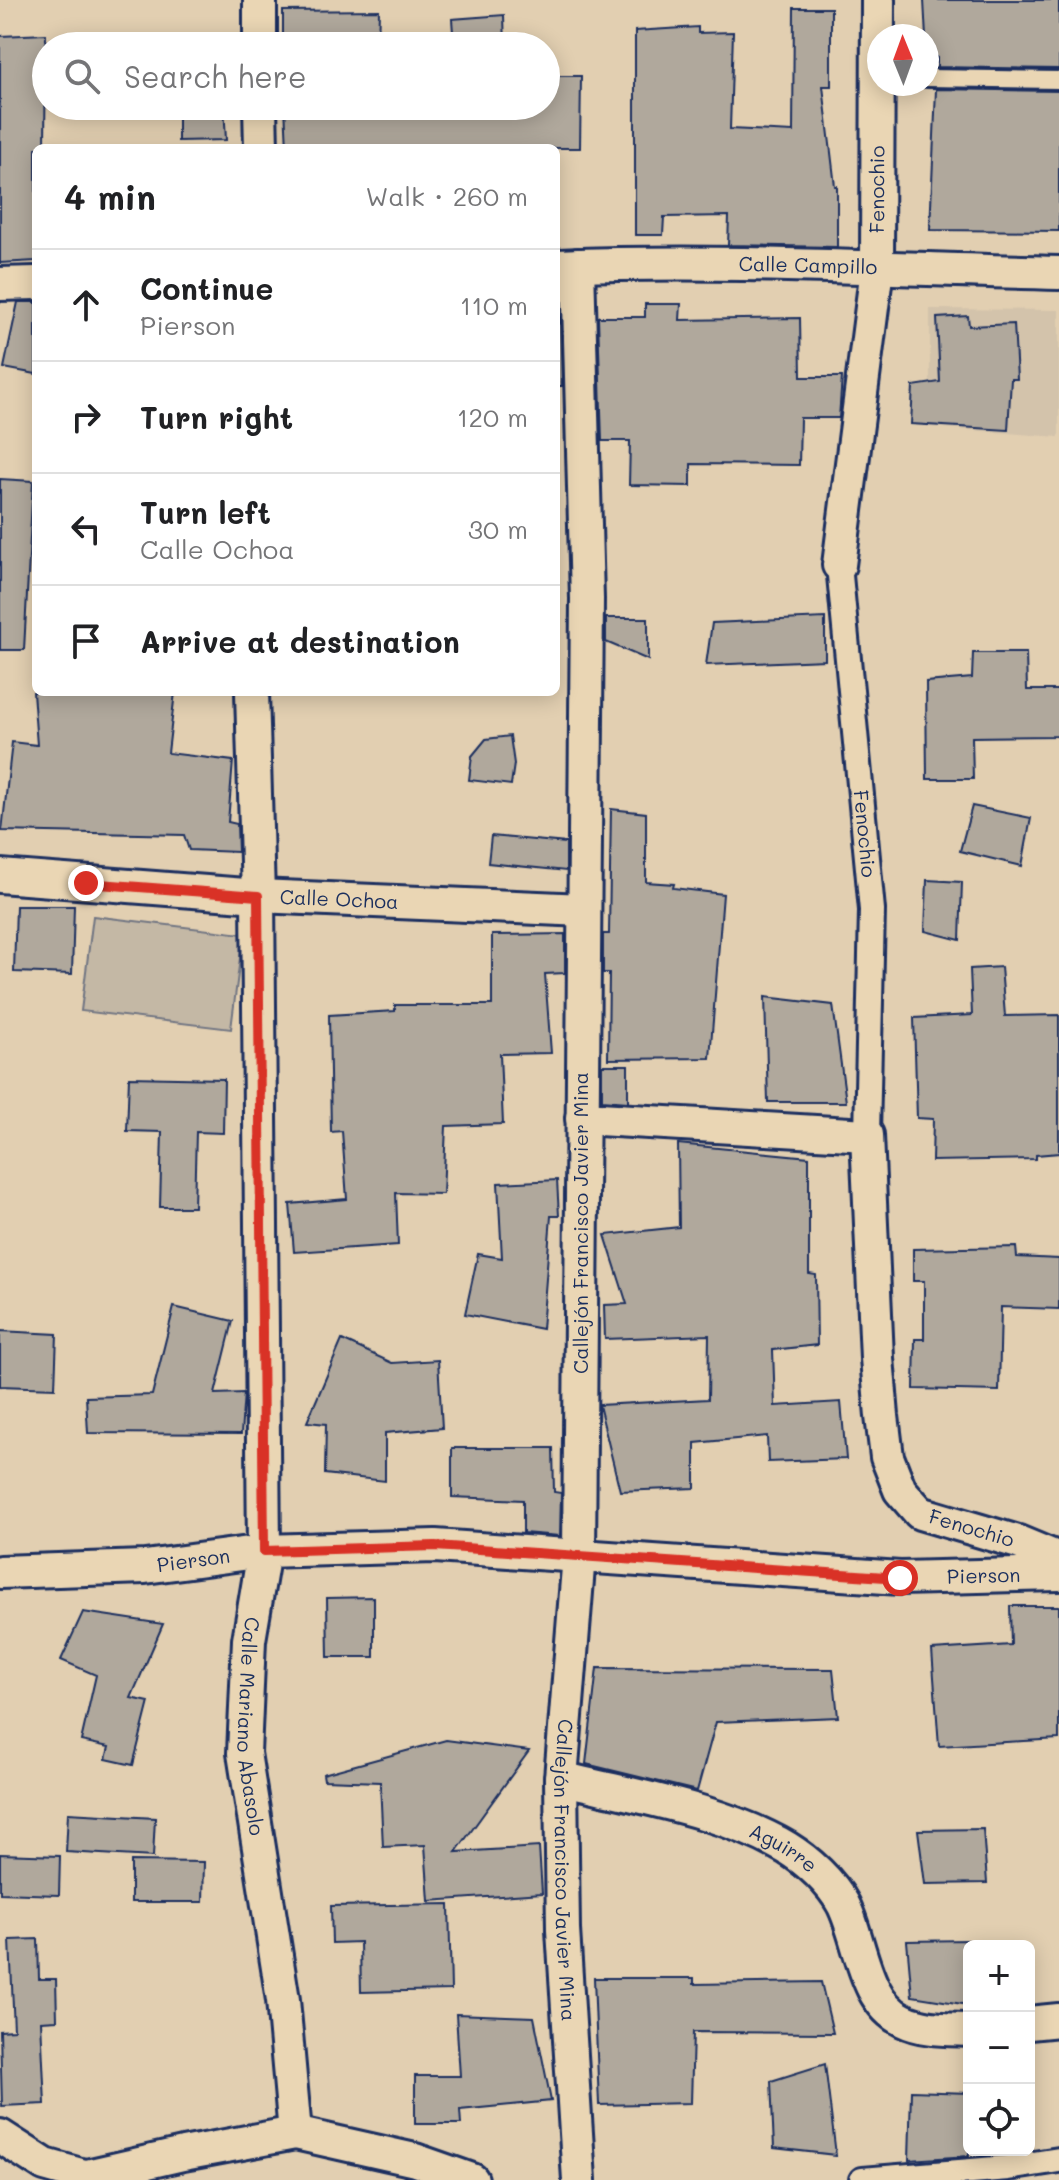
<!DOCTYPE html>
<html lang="en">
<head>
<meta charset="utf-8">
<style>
	:root { --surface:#fff; --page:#f2f2f2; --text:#202124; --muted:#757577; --line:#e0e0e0 }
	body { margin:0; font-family:Mali,sans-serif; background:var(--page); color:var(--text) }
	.controls { position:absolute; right:24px; bottom:24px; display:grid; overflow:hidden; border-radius:12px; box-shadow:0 4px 20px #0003 }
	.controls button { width:72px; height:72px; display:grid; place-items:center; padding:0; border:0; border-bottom:2px solid var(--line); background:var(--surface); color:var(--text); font:40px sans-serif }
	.compass { position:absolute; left:867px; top:24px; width:72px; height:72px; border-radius:50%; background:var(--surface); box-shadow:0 4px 20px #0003; rotate:359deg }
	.stop { position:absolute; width:24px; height:24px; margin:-18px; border:6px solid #d93025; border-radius:50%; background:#fff }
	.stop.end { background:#d93025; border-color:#fff; box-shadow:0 2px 8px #0008 }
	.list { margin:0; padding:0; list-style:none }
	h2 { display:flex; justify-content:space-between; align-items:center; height:104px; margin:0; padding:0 32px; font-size:34px }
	h2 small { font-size:26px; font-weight:400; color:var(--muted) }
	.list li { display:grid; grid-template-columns:52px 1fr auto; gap:24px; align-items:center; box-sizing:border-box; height:112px; padding:0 32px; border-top:2px solid var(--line) }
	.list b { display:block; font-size:30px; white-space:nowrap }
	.list p { margin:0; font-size:26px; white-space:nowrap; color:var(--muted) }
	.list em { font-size:26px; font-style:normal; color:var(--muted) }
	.icon { flex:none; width:44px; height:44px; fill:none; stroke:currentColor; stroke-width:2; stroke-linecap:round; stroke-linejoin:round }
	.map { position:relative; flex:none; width:1059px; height:2180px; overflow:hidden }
	.search { position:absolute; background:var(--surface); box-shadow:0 4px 20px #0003; left:32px; top:32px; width:528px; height:88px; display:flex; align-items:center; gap:20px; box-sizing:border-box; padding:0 28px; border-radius:44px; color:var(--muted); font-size:30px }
	.panel { position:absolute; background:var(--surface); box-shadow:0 4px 20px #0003; left:32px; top:144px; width:528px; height:552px; border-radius:12px }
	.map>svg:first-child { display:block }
	.built { fill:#d3c3ab }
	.green { fill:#c4b8a5; stroke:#707482; stroke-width:2 }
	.building { fill:#b0a89c; stroke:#1b2f5e; stroke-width:2 }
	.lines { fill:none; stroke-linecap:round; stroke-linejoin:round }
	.service-casing { stroke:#1b2f5e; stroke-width:22 }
	.pedestrian-casing { stroke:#1b2f5e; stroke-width:30 }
	.minor-casing { stroke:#1b2f5e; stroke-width:38 }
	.service { stroke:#ead6b4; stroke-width:16 }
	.pedestrian { stroke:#ead6b4; stroke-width:24 }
	.minor { stroke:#ead6b4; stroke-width:32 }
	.route { stroke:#d93025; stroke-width:10 }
	.labels { text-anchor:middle; stroke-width:7; stroke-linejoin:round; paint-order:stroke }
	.street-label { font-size:20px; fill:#1b2f5e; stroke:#ead6b4 }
</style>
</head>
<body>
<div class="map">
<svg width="1059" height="2180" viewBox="0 0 1059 2180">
	<rect width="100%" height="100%" fill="#e2cfb1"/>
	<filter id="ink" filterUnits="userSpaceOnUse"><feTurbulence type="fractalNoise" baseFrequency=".0125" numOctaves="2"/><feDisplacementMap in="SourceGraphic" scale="16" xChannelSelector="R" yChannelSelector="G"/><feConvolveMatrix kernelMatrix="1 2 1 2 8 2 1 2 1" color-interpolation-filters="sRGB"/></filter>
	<g filter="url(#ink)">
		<path class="built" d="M 930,309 L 1059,310 L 1059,437 L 930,427 Z"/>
		<path class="green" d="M 93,916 L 243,934 L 231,1029 L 81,1011 Z"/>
		<path class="building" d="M 924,0 L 1059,0 L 1059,69 L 937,67 L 937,57 L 927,57 Z
			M 794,8 L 831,8 L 831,86 L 823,86 L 835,186 L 837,186 L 837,247 L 728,245 L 729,216 L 664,217 L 663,235 L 635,235 L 635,31 L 698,27 L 698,33 L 733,32 L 730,129 L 793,132 Z
			M 379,10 L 378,46 L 283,46 L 283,11 Z
			M 504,15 L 505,46 L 454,46 L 452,19 Z
			M 46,34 L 45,148 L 36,148 L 36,261 L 0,263 L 0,36 Z
			M 546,76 L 581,76 L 580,148 L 287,148 L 285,106 L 546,106 Z
			M 936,89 L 1059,91 L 1059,231 L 930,230 Z
			M 178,106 L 224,106 L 226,140 L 178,141 Z
			M 18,302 L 36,302 L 36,374 L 4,368 Z
			M 645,304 L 681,304 L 680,320 L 800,318 L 801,377 L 842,377 L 839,418 L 800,418 L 799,465 L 691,464 L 691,486 L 629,485 L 630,441 L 602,441 L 598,317 L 645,317 Z
			M 968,316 L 969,326 L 1014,324 L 1017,379 L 1011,379 L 1008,430 L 911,424 L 913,386 L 940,382 L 937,318 Z
			M 556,317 L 560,317 L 562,386 L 556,386 Z
			M 0,479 L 33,481 L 24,650 L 0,650 Z
			M 606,618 L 648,618 L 648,660 L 606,642 Z
			M 825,618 L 825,660 L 706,665 L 712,623 Z
			M 973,653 L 1026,653 L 1027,690 L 1059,690 L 1059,736 L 972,737 L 973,779 L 927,779 L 926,682 L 972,678 Z
			M 33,692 L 175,692 L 168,753 L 233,761 L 228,822 L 237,824 L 238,852 L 189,850 L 184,835 L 2,831 L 12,742 L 37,745 Z
			M 510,736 L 514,764 L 511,785 L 469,780 L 472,756 L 486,739 Z
			M 972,806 L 1031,818 L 1022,866 L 960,851 Z
			M 611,809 L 646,813 L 646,882 L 674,884 L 673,888 L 723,894 L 710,1058 L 608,1059 L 609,973 L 603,973 L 603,934 L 609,934 Z
			M 491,836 L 566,843 L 566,871 L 488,863 Z
			M 927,880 L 962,882 L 960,940 L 925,931 Z
			M 16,906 L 74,906 L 72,974 L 14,972 Z
			M 565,934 L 565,973 L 545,974 L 551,1053 L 500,1054 L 503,1124 L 446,1126 L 443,1194 L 396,1193 L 398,1245 L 294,1252 L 290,1204 L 347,1199 L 342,1131 L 331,1132 L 329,1015 L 395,1011 L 395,1005 L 492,1005 L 492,935 Z
			M 1001,967 L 1005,1016 L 1059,1015 L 1059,1153 L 1036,1155 L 1036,1159 L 932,1161 L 933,1119 L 917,1118 L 914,1018 L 972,1015 L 970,969 Z
			M 765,997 L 833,1005 L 846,1102 L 768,1102 Z
			M 602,1065 L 628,1065 L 628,1102 L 602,1100 Z
			M 129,1077 L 224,1079 L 223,1133 L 196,1132 L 194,1207 L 160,1207 L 162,1132 L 127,1131 Z
			M 678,1144 L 809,1157 L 809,1274 L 816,1275 L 817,1345 L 773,1350 L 775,1406 L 841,1402 L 846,1459 L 768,1462 L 767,1436 L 695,1443 L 695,1488 L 620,1491 L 599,1405 L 708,1399 L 709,1335 L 605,1339 L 604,1305 L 627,1304 L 605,1235 L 679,1227 Z
			M 557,1180 L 559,1216 L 551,1216 L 542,1329 L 465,1314 L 478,1254 L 502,1258 L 498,1183 Z
			M 1016,1247 L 1017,1257 L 1059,1259 L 1059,1309 L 1001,1307 L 999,1391 L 914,1389 L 915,1339 L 924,1339 L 924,1281 L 913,1281 L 913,1249 Z
			M 174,1307 L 233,1321 L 215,1394 L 244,1393 L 241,1434 L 88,1433 L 86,1397 L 152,1395 Z
			M 0,1331 L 57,1334 L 55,1388 L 0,1386 Z
			M 342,1340 L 392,1363 L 438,1360 L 442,1428 L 385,1433 L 385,1481 L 325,1474 L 326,1424 L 307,1422 Z
			M 452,1448 L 553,1448 L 554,1492 L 561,1493 L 560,1536 L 523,1533 L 523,1500 L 452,1497 Z
			M 374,1597 L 374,1657 L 328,1657 L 327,1598 Z
			M 1010,1606 L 1059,1606 L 1059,1739 L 939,1746 L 932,1650 L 1011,1645 Z
			M 83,1612 L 163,1624 L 131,1698 L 149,1702 L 133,1765 L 106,1759 L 109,1747 L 81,1741 L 96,1675 L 61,1660 Z
			M 597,1668 L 833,1669 L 838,1717 L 716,1722 L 697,1791 L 586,1764 Z
			M 446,1740 L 529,1751 L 456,1852 L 539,1847 L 542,1893 L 429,1901 L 425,1845 L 383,1847 L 380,1782 L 324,1780 L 323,1774 Z
			M 68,1813 L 155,1818 L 153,1857 L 66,1852 Z
			M 983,1829 L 987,1883 L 925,1884 L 918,1830 Z
			M 0,1854 L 60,1856 L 59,1895 L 0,1893 Z
			M 131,1861 L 204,1862 L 203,1902 L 131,1902 Z
			M 449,1904 L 451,1990 L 361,1992 L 360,1942 L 332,1943 L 331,1906 Z
			M 38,1939 L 39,1979 L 56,1979 L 57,2020 L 41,2021 L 45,2104 L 2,2106 L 0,2031 L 14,2030 L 10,1940 Z
			M 969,1940 L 969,2005 L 912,1996 L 907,1941 Z
			M 594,1978 L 694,1978 L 694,1984 L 821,1982 L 833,2033 L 693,2032 L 691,2103 L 599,2105 Z
			M 456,2014 L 534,2017 L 551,2101 L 460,2110 L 461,2124 L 415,2124 L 415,2076 L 460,2076 Z
			M 825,2064 L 836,2155 L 774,2148 L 771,2081 Z
			M 911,2091 L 969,2093 L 969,2156 L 909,2160 Z"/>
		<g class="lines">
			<defs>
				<path id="service" d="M 927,78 L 1059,80"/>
				<g id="pedestrian">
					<path id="s1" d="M 839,565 L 872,910 L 867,1135"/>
					<path d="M 862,2180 L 1008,2168 L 1059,2160"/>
				</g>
				<g id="minor">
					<path d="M 260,0 L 260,46"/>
					<path d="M 260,106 L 261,148"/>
					<path id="s2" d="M 578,265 L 587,599 L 579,1555 L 561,1778 L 563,1930 L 579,2180"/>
					<path id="s3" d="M 558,266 C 725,259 892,269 1059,273"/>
					<path d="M 0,284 L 36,283"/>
					<path id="s4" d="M 839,565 L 877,268 L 878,0"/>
					<path id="s5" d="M 252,692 L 258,896 L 264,1551 L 249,1640 L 244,1753 L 283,2000 L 295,2133"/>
					<path id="s6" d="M 0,876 L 258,896 L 584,910"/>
					<path id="s7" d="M 582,1118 L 867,1135 L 877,1358 L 882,1416 L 887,1457 L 900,1490 L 920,1513 L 1018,1542 L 1059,1559"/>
					<path id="s8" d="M 0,1572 L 145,1567 L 264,1551 L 435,1546 L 900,1578 L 1059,1574"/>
					<path id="s9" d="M 561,1778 C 636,1797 720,1809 787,1848 C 808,1861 831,1882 843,1904 C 861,1939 863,2001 903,2020 C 923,2030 947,2029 969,2030"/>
					<path d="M 1029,2023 L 1059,2020"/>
					<path d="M 0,2136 L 45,2165 L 98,2180"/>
					<path d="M 82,2177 L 183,2154 L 295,2133 L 415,2160 L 472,2180"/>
				</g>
			</defs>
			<use href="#service" class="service-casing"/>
			<use href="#pedestrian" class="pedestrian-casing"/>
			<use href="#minor" class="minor-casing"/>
			<use href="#service" class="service"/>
			<use href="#pedestrian" class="pedestrian"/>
			<use href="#minor" class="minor"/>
		</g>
	</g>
	<g class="lines" filter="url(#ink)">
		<path class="route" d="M 86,883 L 258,896 L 264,1551 L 435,1546 L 900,1578"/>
	</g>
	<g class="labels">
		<g class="street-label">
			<text dy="7" stroke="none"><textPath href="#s4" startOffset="378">Fenochio</textPath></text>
			<text dy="7" stroke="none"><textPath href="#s3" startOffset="250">Calle Campillo</textPath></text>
			<text dy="7" stroke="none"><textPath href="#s1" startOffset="270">Fenochio</textPath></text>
			<text dy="7" stroke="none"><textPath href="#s6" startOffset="340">Calle Ochoa</textPath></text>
			<text transform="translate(581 1223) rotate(-90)" y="7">Callejón Francisco Javier Mina</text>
			<text dy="7" stroke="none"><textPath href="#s7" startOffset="728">Fenochio</textPath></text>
			<text dy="7" stroke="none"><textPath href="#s8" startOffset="194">Pierson</textPath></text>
			<text dy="7" stroke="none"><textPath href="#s8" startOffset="986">Pierson</textPath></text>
			<text dy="7" stroke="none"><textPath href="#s5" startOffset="1036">Calle Mariano Abasolo</textPath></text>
			<text dy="7" stroke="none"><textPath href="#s9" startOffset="234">Aguirre</textPath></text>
			<text dy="7" stroke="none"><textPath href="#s2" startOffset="1606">Callejón Francisco Javier Mina</textPath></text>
		</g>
	</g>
</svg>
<div class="controls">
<button>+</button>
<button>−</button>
<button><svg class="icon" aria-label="locate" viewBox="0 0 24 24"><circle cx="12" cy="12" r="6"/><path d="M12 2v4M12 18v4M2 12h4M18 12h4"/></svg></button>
</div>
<svg class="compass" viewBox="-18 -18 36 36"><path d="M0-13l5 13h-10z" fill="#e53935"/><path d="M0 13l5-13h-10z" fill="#757577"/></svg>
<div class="stop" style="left:900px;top:1578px"></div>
<div class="stop end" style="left:86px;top:883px"></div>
<div class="search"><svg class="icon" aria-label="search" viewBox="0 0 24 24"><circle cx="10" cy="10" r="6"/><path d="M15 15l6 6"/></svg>Search here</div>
<section class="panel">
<h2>4 min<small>Walk · 260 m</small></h2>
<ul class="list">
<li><svg class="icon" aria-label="ahead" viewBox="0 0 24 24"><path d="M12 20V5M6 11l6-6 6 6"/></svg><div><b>Continue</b><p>Pierson</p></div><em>110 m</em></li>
<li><svg class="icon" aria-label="right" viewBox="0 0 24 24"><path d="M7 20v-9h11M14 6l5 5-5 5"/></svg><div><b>Turn right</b></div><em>120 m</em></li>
<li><svg class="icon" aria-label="left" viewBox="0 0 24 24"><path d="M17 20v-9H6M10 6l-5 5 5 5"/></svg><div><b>Turn left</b><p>Calle Ochoa</p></div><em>30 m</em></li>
<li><svg class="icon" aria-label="arrive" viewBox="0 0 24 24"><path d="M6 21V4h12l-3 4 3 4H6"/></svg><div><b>Arrive at destination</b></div></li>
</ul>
</section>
</div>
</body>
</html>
